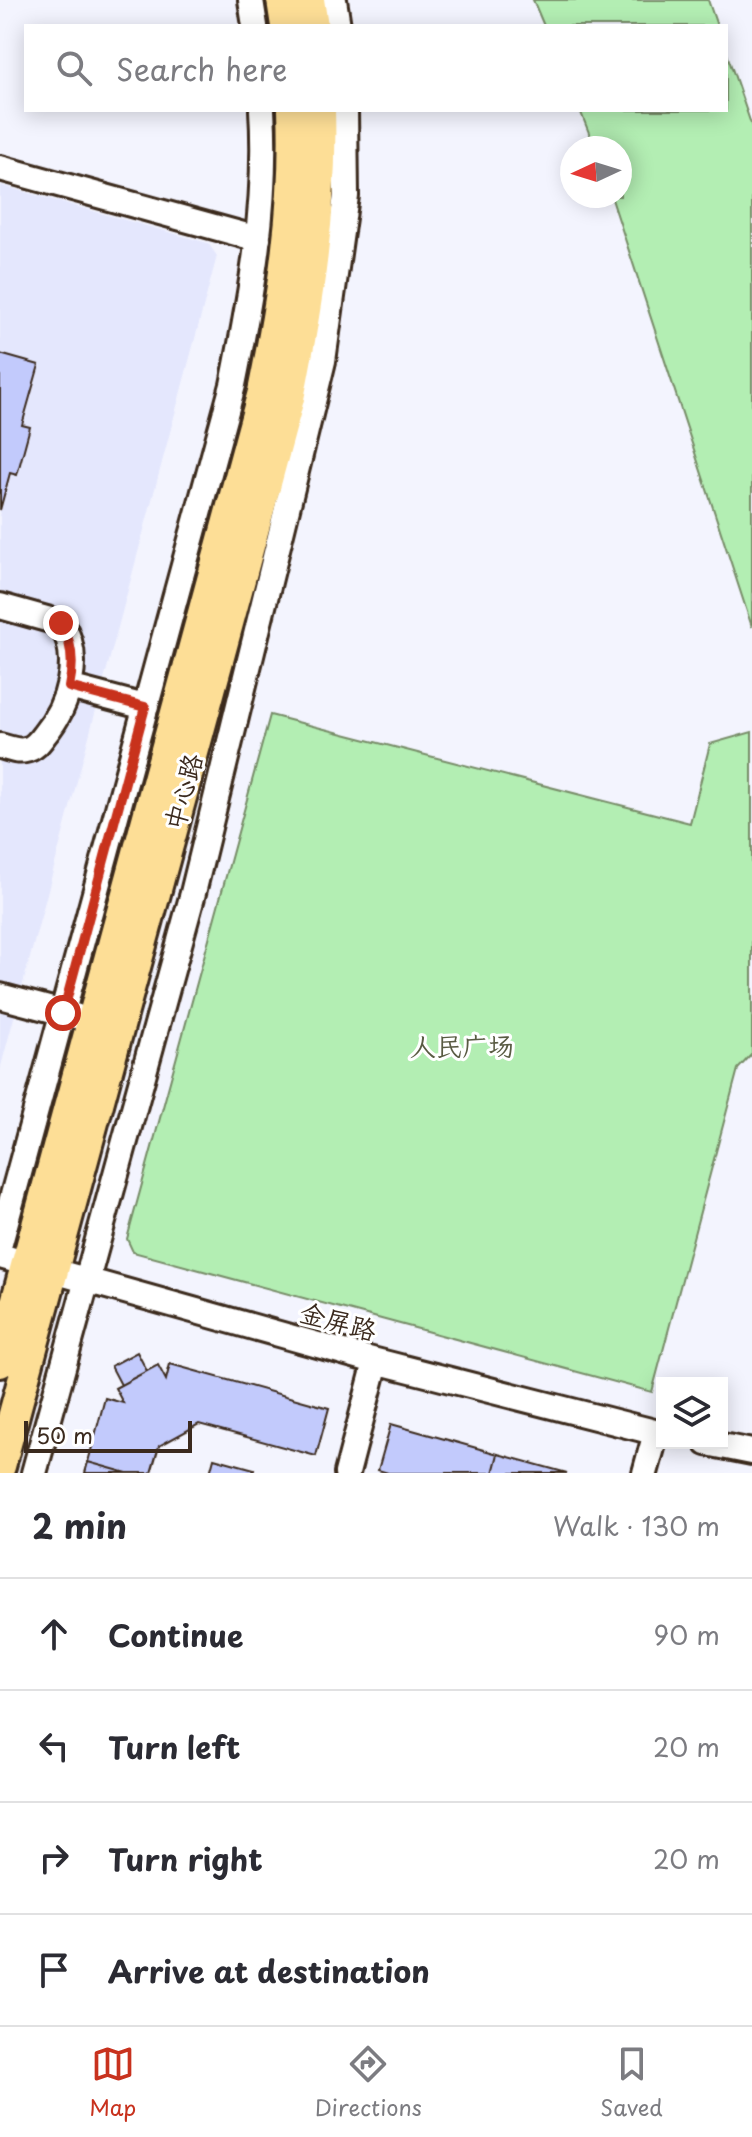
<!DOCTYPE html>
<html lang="en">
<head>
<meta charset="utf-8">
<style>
	:root { --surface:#fff; --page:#f7f7f7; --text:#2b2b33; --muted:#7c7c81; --line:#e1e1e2; --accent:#c8321e }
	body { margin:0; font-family:"Playpen Sans","LXGW WenKai TC",sans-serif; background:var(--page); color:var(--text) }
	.controls { position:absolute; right:24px; bottom:24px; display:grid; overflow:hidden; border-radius:0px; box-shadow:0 4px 20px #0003 }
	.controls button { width:72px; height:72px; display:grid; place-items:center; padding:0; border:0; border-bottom:2px solid var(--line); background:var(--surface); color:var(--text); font:40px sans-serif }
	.compass { position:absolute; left:560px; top:136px; width:72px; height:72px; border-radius:50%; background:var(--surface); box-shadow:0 4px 20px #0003; rotate:266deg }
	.scale { position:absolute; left:24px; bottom:20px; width:168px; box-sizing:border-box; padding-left:8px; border:4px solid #3b2a1e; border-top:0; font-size:22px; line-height:28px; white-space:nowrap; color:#3b2a1e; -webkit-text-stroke:6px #fff; paint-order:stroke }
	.stop { position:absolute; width:24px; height:24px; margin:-18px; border:6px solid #c8321e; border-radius:50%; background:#fff }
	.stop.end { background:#c8321e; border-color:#fff; box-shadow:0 2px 8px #0008 }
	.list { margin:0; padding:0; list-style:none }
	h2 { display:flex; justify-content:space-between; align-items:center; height:104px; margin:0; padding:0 32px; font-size:34px }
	h2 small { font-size:26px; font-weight:400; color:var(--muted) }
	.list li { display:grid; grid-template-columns:52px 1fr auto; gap:24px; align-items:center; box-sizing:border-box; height:112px; padding:0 32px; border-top:2px solid var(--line) }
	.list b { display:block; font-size:30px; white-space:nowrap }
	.list em { font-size:26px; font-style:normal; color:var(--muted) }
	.icon { flex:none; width:44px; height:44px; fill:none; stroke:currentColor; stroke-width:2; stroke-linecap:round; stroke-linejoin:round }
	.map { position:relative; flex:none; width:752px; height:1473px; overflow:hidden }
	.search { position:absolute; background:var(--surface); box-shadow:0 4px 20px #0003; left:24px; right:24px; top:24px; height:88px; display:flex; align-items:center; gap:20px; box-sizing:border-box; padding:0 28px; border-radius:0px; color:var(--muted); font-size:30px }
	.sheet { height:552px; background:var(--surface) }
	nav { display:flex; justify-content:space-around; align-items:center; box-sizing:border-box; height:112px; border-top:2px solid var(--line); background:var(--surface); font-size:22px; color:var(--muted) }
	nav a { display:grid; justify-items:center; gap:4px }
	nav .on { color:var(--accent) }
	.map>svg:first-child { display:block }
	.built { fill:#e4e7fd }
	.green { fill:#b3eeb3; stroke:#778c68; stroke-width:2 }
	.building { fill:#c2cafc; stroke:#3b2a1e; stroke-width:2 }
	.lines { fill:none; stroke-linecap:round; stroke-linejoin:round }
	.minor-casing { stroke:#3b2a1e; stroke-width:30 }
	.major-casing { stroke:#3b2a1e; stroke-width:36 }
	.minor { stroke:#fff; stroke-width:24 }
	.major { stroke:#fdde96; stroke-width:30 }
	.route { stroke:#c8321e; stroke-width:10 }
	.labels { text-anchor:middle; stroke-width:6; stroke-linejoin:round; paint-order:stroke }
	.street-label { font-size:26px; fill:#3b2a1e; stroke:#fff }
	.park-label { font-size:26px; fill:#595b43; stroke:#fff }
</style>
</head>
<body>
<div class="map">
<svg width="752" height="1473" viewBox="0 0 752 1473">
	<rect width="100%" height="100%" fill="#f3f4fe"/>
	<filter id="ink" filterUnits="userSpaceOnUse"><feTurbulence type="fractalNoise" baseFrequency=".0125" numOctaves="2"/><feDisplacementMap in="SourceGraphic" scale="16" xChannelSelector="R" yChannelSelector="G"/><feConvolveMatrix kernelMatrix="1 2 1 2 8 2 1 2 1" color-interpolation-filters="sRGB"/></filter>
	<g filter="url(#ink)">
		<path class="built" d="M 0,185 L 208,243 L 217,256 L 0,1070 Z"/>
		<path class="green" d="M 533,0 L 708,0 L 717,26 L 544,26 Z
			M 726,51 L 752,127 L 752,627 L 611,196 L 620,196 L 620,148 L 595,148 L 580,110 L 726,110 Z
			M 270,715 L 690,823 L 710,744 L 752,732 L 752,1054 L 738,1069 L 652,1392 L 133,1252 L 127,1239 Z"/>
		<path class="building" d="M 0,354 L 39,365 L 22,425 L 30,427 L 17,475 L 10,473 L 0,510 Z
			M 137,1352 L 147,1371 L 121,1385 L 111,1366 Z
			M 170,1364 L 329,1408 L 316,1456 L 199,1424 L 159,1446 L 151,1473 L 127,1473 L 88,1462 L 105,1398 L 123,1403 L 115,1388 L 158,1365 L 166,1380 Z
			M 391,1424 L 498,1454 L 493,1473 L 388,1473 L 378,1470 Z
			M 498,1454 L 567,1473 L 493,1473 Z
			M 214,1458 L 254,1469 L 253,1473 L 210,1473 Z
			M 88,1462 L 127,1473 L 85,1473 Z"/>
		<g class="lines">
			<defs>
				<path id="minor" d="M 251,0 L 255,26
					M 334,0 L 338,26
					M 0,168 L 258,239
					M 0,606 L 61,623 C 83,658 69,705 44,735 C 39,742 34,749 25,750 C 17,752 8,748 0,746
					M 69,687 L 145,707
					M 0,996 L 75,1016
					M 0,1243 L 233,385 C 251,295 268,203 262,110
					M 0,1256 L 368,1359 L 662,1434
					M 707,1443 L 752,1452
					M 34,1473 L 192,897 L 323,361 L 346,196 L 345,110
					M 347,1473 L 376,1362
					M 645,1473 L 656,1433"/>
				<path id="major" d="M 282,0 L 286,26
					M 309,0 L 313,26
					M 0,1362 L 263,392 C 282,299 297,205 293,110
					M 0,1466 L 289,398 C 308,303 323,208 320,110"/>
			</defs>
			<use href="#minor" class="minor-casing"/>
			<use href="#major" class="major-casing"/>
			<use href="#minor" class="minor"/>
			<use href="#major" class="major"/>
		</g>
	</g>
	<g class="lines" filter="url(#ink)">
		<path class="route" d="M 61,623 C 73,643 74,664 69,687 L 145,707 L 63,1013"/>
	</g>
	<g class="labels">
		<g class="street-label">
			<text transform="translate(184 792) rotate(-75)" y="9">中心路</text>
			<text transform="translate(338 1322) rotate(15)" y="9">金屏路</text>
		</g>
		<g class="park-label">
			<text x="462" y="1056">人民广场</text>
		</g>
	</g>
</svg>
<div class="controls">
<button><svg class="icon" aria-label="layers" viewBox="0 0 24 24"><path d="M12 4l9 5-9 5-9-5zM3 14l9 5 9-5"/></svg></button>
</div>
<svg class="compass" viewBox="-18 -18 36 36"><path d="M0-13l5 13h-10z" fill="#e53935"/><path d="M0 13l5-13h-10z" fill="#7c7c81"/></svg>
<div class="scale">50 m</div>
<div class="stop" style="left:63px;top:1013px"></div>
<div class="stop end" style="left:61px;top:623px"></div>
<div class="search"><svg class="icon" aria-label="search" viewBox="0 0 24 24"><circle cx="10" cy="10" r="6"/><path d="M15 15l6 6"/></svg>Search here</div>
</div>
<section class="sheet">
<h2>2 min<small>Walk · 130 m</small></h2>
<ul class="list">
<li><svg class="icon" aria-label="ahead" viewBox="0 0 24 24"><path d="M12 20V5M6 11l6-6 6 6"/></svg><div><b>Continue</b></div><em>90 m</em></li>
<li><svg class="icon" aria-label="left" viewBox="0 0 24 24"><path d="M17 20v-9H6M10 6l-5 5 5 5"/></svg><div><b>Turn left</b></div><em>20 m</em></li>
<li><svg class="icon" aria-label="right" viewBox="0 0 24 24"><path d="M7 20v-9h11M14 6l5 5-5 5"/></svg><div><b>Turn right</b></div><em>20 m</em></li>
<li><svg class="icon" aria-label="arrive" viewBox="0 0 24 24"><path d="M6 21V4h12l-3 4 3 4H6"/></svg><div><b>Arrive at destination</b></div></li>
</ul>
</section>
<nav>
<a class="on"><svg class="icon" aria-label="map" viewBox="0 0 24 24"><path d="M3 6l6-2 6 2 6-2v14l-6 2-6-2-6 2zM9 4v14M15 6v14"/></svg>Map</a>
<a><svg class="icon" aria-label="directions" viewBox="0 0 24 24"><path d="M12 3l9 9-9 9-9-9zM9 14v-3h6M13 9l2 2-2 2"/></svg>Directions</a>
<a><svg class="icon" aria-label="saved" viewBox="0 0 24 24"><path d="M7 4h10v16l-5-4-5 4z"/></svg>Saved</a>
</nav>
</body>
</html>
